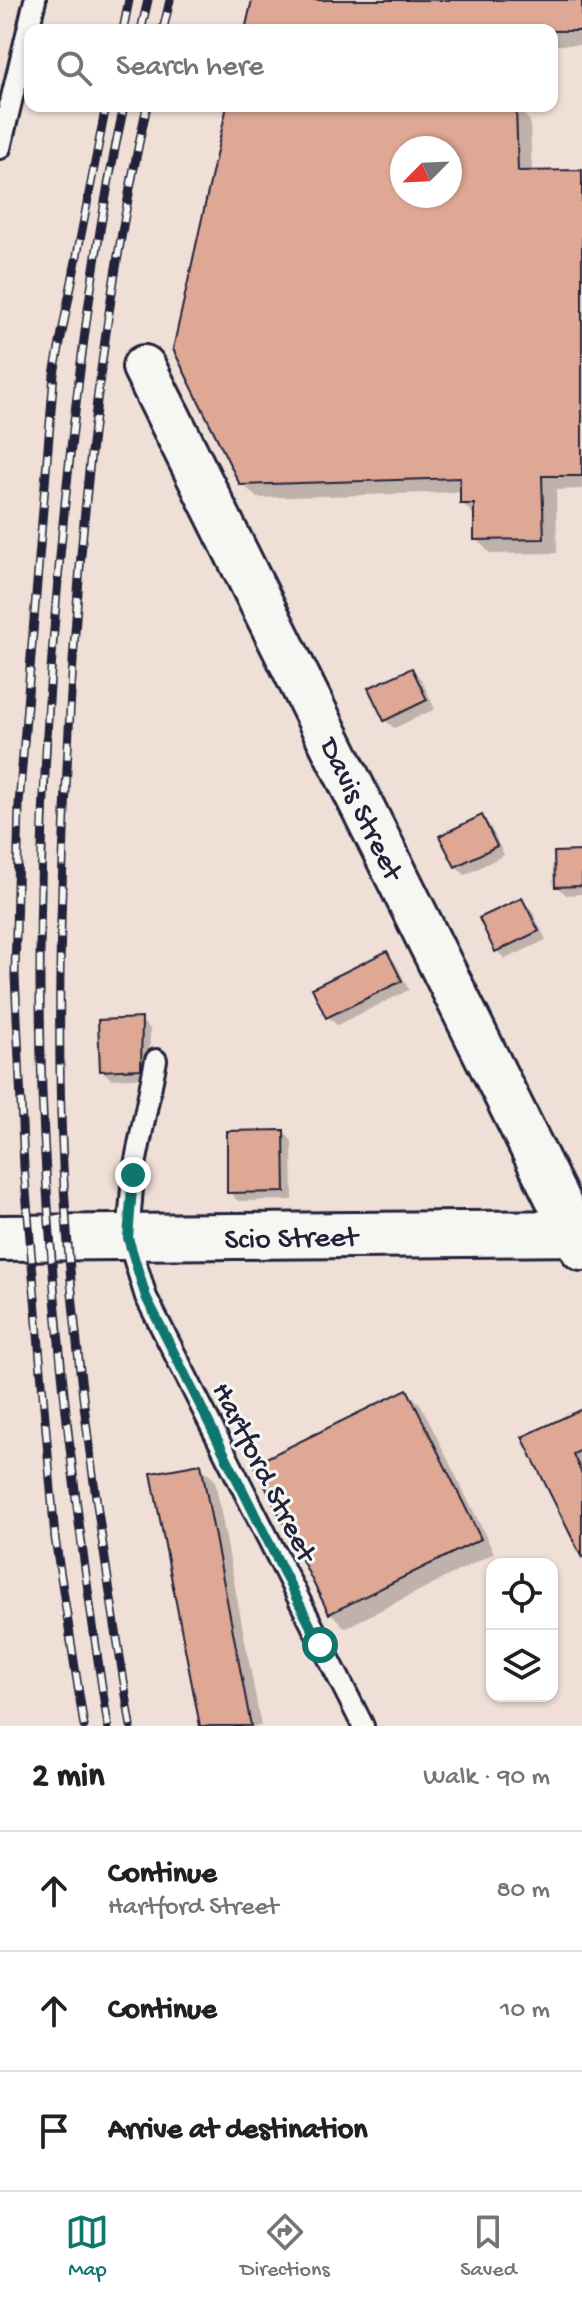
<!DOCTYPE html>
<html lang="en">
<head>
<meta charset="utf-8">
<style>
	:root { --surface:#fff; --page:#f2f2f2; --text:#202124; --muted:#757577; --line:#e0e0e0; --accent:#0f766e }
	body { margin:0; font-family:"Gochi Hand",sans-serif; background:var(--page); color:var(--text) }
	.controls { position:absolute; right:24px; bottom:24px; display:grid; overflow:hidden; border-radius:16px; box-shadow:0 2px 6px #0004 }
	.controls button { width:72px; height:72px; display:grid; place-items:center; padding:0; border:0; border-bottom:2px solid var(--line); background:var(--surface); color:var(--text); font:40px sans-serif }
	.compass { position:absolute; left:390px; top:136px; width:72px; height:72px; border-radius:50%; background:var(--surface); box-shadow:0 2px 6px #0004; rotate:246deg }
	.stop { position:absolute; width:24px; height:24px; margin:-18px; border:6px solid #0f766e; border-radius:50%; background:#fff }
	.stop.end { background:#0f766e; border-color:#fff; box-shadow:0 2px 8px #0008 }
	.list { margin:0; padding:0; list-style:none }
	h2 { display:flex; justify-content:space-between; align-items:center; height:104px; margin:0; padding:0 32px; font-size:34px }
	h2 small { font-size:26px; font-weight:400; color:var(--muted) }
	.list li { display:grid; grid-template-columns:52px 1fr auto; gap:24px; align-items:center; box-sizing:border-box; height:120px; padding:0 32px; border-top:2px solid var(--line) }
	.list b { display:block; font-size:30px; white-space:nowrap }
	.list p { margin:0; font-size:26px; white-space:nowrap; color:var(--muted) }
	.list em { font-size:26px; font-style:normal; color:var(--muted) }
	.icon { flex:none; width:44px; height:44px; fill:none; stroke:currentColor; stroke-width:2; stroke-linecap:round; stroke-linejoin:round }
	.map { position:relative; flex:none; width:582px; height:1726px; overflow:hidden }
	.search { position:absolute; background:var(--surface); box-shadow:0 2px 6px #0004; left:24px; right:24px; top:24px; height:88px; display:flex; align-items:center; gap:20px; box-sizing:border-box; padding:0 28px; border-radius:16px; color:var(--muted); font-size:30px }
	.sheet { height:464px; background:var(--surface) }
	nav { display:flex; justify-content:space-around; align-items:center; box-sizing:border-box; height:112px; border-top:2px solid var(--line); background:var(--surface); font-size:22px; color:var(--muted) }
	nav a { display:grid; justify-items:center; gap:4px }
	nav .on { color:var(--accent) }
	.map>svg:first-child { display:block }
	.shadow { fill:#0003; fill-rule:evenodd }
	.building { fill:#dea895; stroke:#22223b; stroke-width:2; fill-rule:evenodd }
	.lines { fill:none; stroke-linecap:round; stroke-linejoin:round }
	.lane-casing { stroke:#22223b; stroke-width:26 }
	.street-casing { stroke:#22223b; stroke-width:48 }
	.secondary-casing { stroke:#22223b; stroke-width:50 }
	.lane { stroke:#f6f6f2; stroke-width:20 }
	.street { stroke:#f6f6f2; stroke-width:42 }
	.secondary { stroke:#f6f6f2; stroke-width:44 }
	.rail-casing { stroke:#22223b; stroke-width:9 }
	.rail { stroke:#f6f6f2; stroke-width:6; stroke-dasharray:18; stroke-linecap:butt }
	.route { stroke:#0f766e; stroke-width:10 }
	.labels { text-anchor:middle; stroke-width:6; stroke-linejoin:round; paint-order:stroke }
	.street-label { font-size:30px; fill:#22223b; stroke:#f6f6f2 }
</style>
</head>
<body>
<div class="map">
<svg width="582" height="1726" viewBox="0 0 582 1726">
	<rect width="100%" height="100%" fill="#efdfd6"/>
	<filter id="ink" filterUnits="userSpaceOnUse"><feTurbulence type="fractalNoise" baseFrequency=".0125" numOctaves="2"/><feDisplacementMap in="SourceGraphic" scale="16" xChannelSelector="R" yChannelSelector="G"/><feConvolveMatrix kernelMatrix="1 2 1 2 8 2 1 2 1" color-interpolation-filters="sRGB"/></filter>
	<g filter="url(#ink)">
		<path class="shadow" d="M 254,0 L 582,0 L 582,45 L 552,45 L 552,30 Z
			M 230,106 L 516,107 L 530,121 L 532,173 L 582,172 L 582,489 L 556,490 L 557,553 L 491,554 L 476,539 L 476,517 L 462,503 L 462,492 L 257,498 L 242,483 ZM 402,148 L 450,148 L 450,196 L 402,196 Z
			M 412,670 L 421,679 L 435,709 L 394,728 L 385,720 Z
			M 482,818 L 490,826 L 504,855 L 465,875 L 456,866 Z
			M 582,853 L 582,894 L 566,895 L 557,886 Z
			M 522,901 L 531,909 L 546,940 L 505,959 L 497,951 Z
			M 387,953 L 395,962 L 409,990 L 337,1025 L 328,1017 Z
			M 141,1020 L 150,1029 L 149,1077 L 111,1079 L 102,1071 Z
			M 284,1132 L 292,1141 L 293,1200 L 238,1201 L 229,1192 Z
			M 407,1391 L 421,1405 L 494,1553 L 345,1628 L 331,1613 L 257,1465 Z
			M 582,1419 L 582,1538 L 524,1438 Z
			M 200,1466 L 215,1480 L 261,1726 L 202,1726 Z"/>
		<path class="building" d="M 252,0 L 582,0 L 582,31 L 245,30 Z
			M 227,106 L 516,106 L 518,171 L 582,170 L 582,476 L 542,476 L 544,539 L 474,540 L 474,504 L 460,504 L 460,478 L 240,485 L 173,349 ZM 402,148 L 450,148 L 450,196 L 402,196 Z
			M 412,668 L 427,700 L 384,721 L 368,688 Z
			M 482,815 L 497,846 L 455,867 L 439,836 Z
			M 582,851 L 582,886 L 555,887 L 554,852 Z
			M 522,898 L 539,931 L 495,952 L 479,918 Z
			M 387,951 L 402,981 L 326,1018 L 312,988 Z
			M 142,1018 L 141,1069 L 100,1071 L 98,1020 Z
			M 284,1130 L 285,1192 L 227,1193 L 227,1131 Z
			M 407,1389 L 481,1539 L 329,1614 L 254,1464 Z
			M 582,1409 L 582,1450 L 573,1454 L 582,1474 L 582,1558 L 522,1437 Z
			M 201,1464 L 251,1726 L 200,1726 L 151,1473 Z"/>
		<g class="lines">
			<defs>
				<path id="lane" d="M 0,148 L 35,0
					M 156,1060 L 133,1175 L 128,1238 L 146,1297 L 363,1726"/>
				<path id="street" d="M 144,367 L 582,1249"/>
				<path id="secondary" d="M 0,1238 L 582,1233"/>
			</defs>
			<use href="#lane" class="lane-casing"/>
			<use href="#street" class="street-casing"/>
			<use href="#secondary" class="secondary-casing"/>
			<use href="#lane" class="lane"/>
			<use href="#street" class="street"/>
			<use href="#secondary" class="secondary"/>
			<defs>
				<path id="rail" d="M 123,30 L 129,0
					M 141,30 L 148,0
					M 163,30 L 170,0
					M 84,1726 L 55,1538 L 24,1167 L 15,975 L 19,804 L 54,374 L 106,106
					M 108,1726 C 75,1516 50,1304 42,1091 C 35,895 46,698 65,503 C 79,370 95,236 124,106
					M 131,1726 C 101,1540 72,1353 63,1165 C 56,1026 61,886 68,748 C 79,533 100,317 147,106"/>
			</defs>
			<use href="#rail" class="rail-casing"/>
			<use href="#rail" class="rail"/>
		</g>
	</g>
	<g class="lines" filter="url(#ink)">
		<path class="route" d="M 133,1175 L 128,1238 L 146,1297 L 320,1645"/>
	</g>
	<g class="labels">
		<g class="street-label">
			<text transform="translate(363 808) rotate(64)" y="10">Davis Street</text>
			<text transform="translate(291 1236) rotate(-1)" y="10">Scio Street</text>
			<text transform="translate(266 1471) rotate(63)" y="10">Hartford Street</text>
		</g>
	</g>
</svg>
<div class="controls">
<button><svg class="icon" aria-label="locate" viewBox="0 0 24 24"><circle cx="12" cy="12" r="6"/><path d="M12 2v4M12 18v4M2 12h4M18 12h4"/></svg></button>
<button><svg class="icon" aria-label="layers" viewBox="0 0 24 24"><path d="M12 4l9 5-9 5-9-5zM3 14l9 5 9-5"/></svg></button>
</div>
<svg class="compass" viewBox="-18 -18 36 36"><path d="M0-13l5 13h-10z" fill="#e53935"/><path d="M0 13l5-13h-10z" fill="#757577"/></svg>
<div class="stop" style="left:320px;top:1645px"></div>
<div class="stop end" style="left:133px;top:1175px"></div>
<div class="search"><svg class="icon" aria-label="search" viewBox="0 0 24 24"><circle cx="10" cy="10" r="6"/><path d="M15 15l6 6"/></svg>Search here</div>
</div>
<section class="sheet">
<h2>2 min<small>Walk · 90 m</small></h2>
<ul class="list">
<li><svg class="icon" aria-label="ahead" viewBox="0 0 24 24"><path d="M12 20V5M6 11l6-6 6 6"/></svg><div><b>Continue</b><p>Hartford Street</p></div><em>80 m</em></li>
<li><svg class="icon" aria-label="ahead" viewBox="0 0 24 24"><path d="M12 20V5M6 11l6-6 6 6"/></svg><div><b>Continue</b></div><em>10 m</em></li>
<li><svg class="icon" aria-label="arrive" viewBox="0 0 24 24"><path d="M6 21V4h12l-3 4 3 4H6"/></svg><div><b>Arrive at destination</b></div></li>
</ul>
</section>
<nav>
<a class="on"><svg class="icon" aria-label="map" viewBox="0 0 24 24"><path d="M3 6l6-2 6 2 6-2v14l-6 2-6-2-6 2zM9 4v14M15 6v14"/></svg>Map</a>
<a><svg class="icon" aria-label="directions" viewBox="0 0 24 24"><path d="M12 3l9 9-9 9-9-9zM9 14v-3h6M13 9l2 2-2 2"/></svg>Directions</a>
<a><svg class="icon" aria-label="saved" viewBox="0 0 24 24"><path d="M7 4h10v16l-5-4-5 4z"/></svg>Saved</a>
</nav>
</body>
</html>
